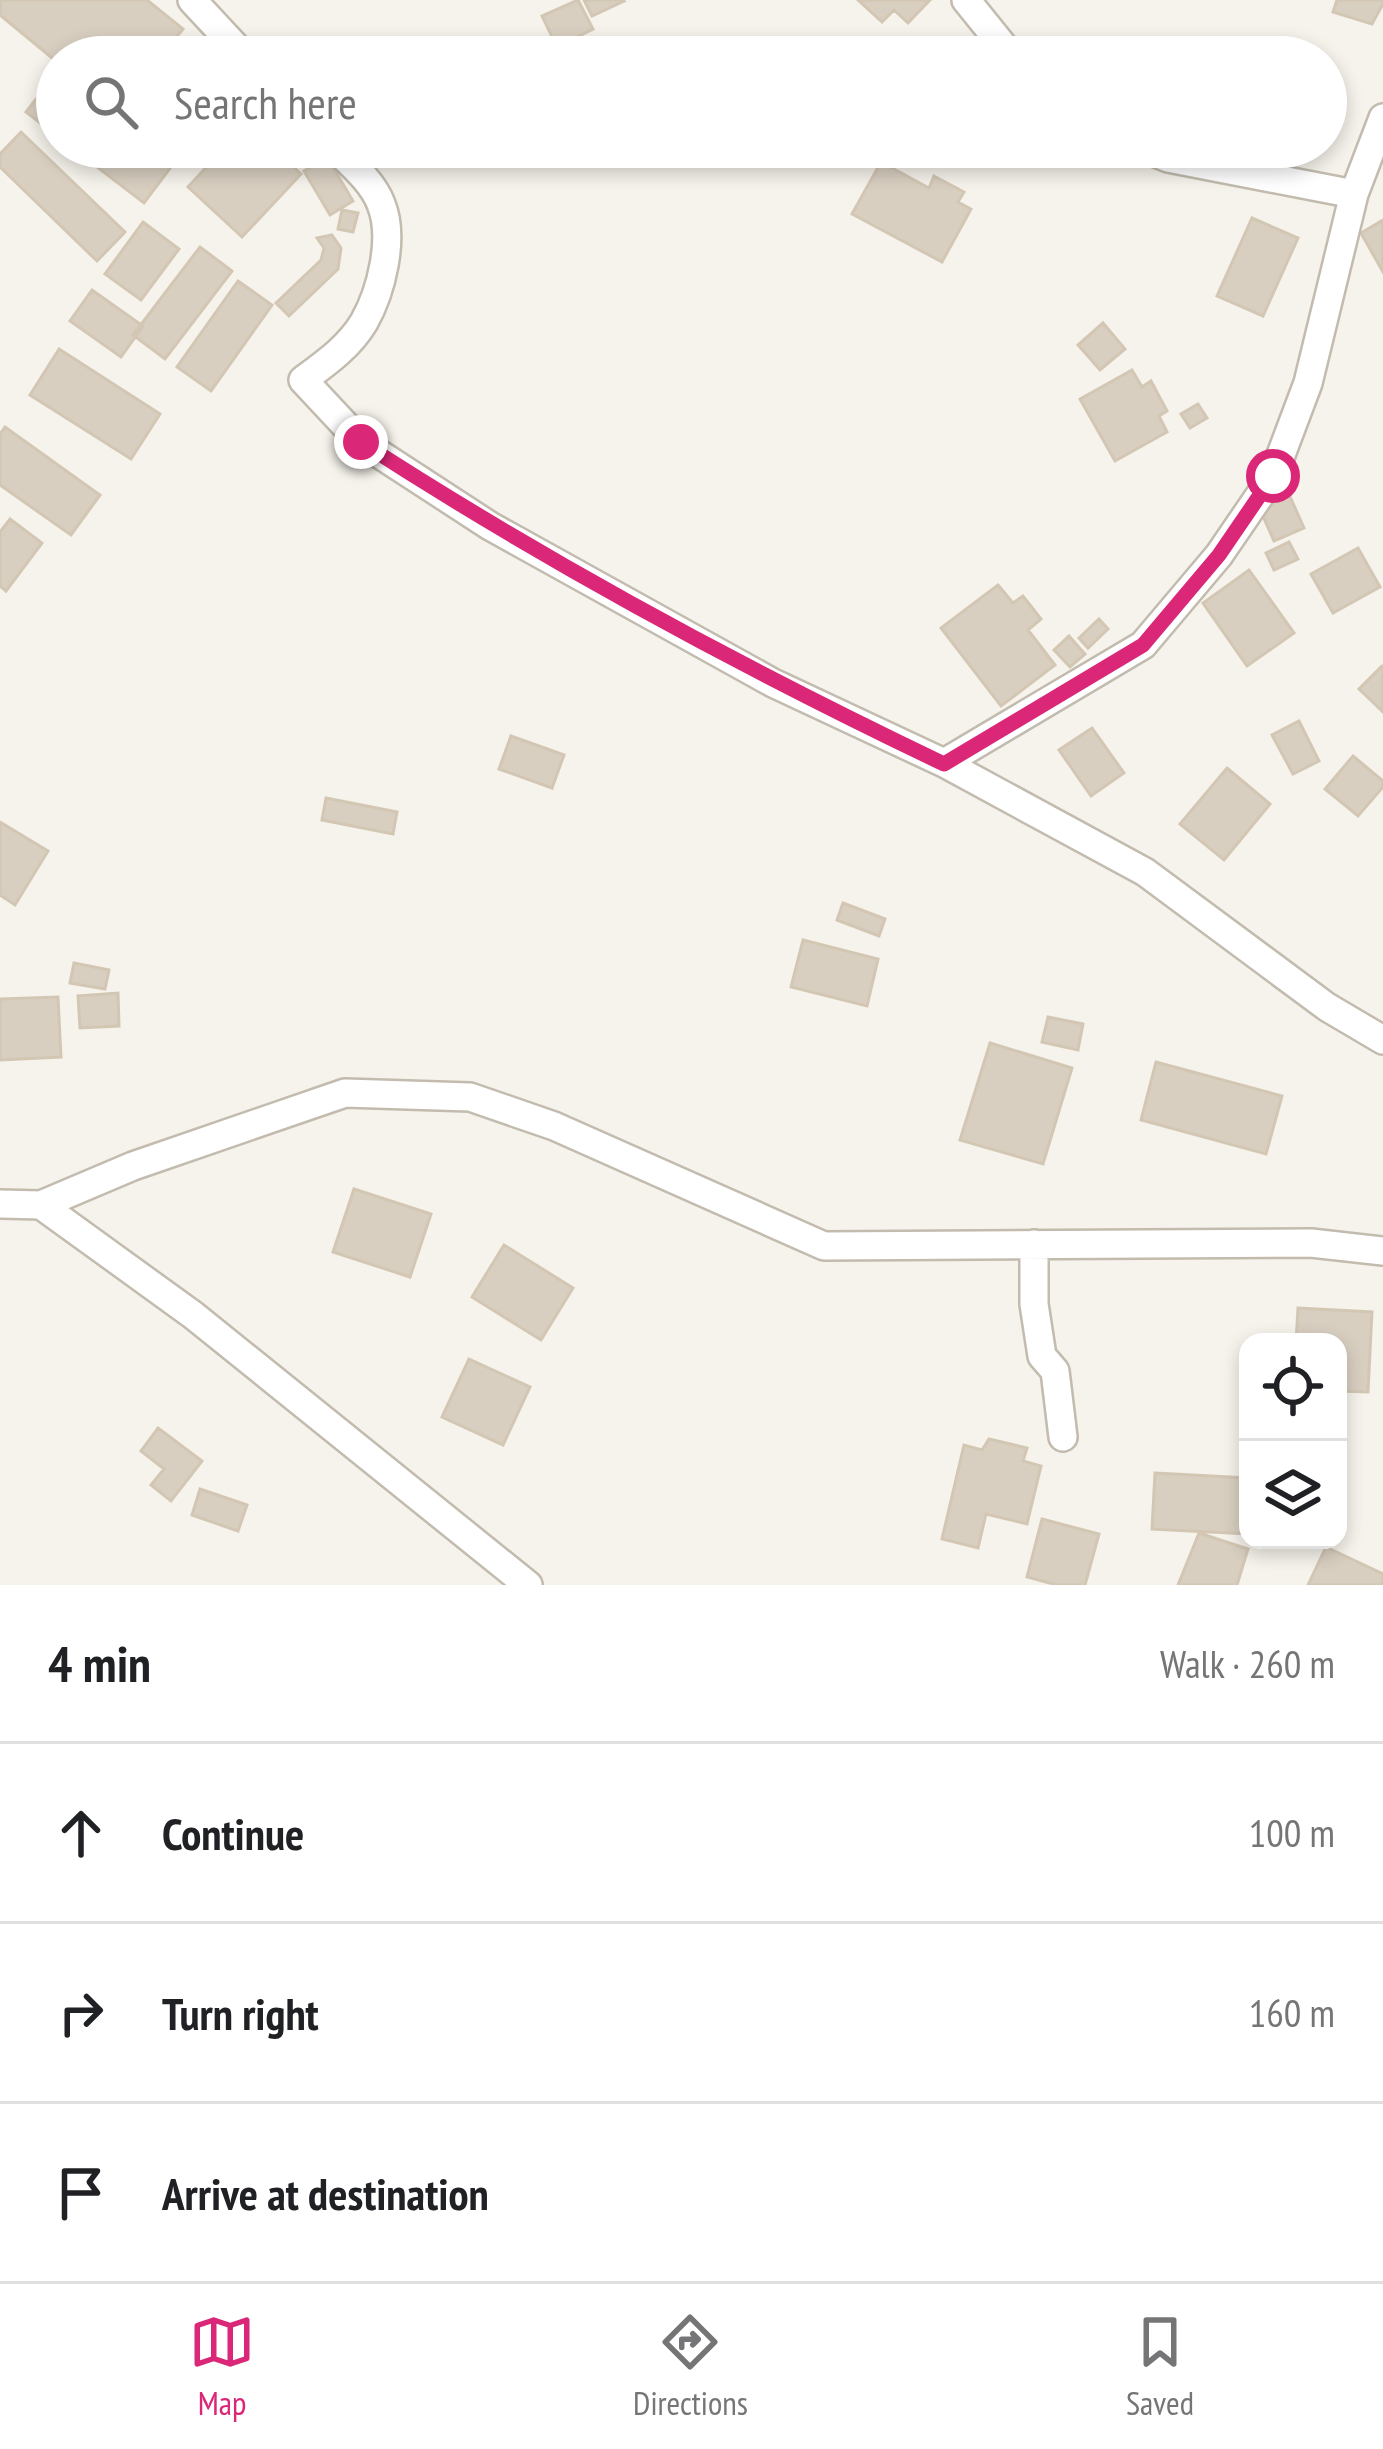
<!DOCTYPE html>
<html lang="en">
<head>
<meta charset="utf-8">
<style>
	:root { --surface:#fff; --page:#f6f6f6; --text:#202124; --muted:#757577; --line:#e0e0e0; --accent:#db2777 }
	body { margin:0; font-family:"PT Sans Narrow",sans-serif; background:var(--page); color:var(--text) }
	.controls { position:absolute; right:36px; bottom:36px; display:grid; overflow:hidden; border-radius:24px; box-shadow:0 6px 18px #0003 }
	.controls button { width:108px; height:108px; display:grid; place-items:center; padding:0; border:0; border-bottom:3px solid var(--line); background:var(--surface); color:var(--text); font:60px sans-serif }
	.stop { position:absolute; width:36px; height:36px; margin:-27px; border:9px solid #db2777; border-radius:50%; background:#fff }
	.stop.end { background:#db2777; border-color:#fff; box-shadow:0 3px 12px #0008 }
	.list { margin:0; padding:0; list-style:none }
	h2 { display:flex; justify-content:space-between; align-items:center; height:156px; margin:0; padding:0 48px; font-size:51px }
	h2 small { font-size:39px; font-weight:400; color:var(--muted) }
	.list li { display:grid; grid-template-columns:78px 1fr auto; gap:36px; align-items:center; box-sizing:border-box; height:180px; padding:0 48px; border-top:3px solid var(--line) }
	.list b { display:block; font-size:45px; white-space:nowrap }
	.list em { font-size:39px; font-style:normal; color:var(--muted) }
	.icon { flex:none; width:66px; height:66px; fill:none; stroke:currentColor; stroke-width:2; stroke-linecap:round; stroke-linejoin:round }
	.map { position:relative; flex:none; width:1383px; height:1585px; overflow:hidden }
	.search { position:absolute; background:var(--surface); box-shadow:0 6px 18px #0003; left:36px; right:36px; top:36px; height:132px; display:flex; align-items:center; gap:30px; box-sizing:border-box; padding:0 42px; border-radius:66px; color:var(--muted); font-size:45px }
	.sheet { height:696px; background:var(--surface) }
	nav { display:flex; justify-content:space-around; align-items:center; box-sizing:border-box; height:168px; border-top:3px solid var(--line); background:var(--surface); font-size:33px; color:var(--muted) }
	nav a { display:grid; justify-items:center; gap:6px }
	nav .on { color:var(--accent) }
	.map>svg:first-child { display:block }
	.building { fill:#d8cfc1; stroke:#d3c7b4; stroke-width:3 }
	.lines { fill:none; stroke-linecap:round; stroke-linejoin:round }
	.street-casing { stroke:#c2bbae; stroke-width:32 }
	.street { stroke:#fff; stroke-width:27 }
	.route { stroke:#db2777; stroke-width:15 }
</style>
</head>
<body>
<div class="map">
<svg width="1383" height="1585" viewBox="0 0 1383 1585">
	<rect width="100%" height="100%" fill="#f6f3ec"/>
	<path class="building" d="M 0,0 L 147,0 L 183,29 L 160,57 L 57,57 L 57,62 L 0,15 Z
		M 578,0 L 593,29 L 557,47 L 542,16 Z
		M 584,0 L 623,0 L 624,1 L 592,16 Z
		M 858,0 L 930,0 L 908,23 L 894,10 L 882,22 Z
		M 1337,0 L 1383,0 L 1383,4 L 1372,24 L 1333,12 Z
		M 54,76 L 57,78 L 57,136 L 26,112 Z
		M 21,132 L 125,232 L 97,261 L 0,167 L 0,154 Z
		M 71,147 L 145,147 L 171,167 L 144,203 Z
		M 225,147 L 272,147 L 301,174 L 242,237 L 188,187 Z
		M 793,147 L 836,147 L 834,162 L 792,154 Z
		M 327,157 L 353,201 L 330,215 L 304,171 Z
		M 881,162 L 929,188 L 934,176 L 964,192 L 958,202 L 971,209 L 942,262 L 852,214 Z
		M 342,210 L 358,213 L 353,232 L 338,229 Z
		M 1252,218 L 1298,238 L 1263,316 L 1217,296 Z
		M 1383,220 L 1383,272 L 1361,233 Z
		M 143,222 L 179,249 L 141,300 L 105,274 Z
		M 332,235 L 341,248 L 338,269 L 289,316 L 276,303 L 321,260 L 324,248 L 317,238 Z
		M 200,247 L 232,271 L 165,359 L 133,335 Z
		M 238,281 L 272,305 L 211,391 L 177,367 Z
		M 92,290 L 143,326 L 121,357 L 70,321 Z
		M 1103,323 L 1125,349 L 1100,370 L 1078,345 Z
		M 59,349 L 160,414 L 131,459 L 30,395 Z
		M 1132,370 L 1142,387 L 1151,381 L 1167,411 L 1159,416 L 1167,432 L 1115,461 L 1080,399 Z
		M 1198,404 L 1207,418 L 1190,428 L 1181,414 Z
		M 5,427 L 100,495 L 71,535 L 0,485 L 0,434 Z
		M 1288,492 L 1304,528 L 1274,541 L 1258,505 Z
		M 10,519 L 42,543 L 6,591 L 0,586 L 0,532 Z
		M 1289,542 L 1298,559 L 1274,570 L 1266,553 Z
		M 1358,548 L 1380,587 L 1333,613 L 1311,574 Z
		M 1249,570 L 1294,633 L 1247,666 L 1203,603 Z
		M 998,585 L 1013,603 L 1023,596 L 1041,619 L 1028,630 L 1055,665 L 1001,706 L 941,628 Z
		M 1099,619 L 1108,629 L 1088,648 L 1079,638 Z
		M 1069,636 L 1085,654 L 1070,667 L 1054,650 Z
		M 1382,666 L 1383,666 L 1383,712 L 1359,689 Z
		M 1299,721 L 1319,761 L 1293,774 L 1272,735 Z
		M 1092,728 L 1124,773 L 1091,796 L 1059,750 Z
		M 511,736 L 564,755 L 552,788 L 499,769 Z
		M 1353,756 L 1383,781 L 1383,787 L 1358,816 L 1325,789 Z
		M 1227,768 L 1270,804 L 1224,860 L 1180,824 Z
		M 326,798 L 397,812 L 393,834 L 322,820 Z
		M 0,822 L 48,851 L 15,905 L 0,895 Z
		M 843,903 L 885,919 L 879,936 L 837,920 Z
		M 803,940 L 878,959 L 867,1006 L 791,987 Z
		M 74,963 L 109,970 L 105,989 L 70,983 Z
		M 118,993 L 119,1026 L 80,1028 L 78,996 Z
		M 58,997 L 61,1057 L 0,1060 L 0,999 Z
		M 1048,1017 L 1083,1024 L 1078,1050 L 1042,1042 Z
		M 990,1043 L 1072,1068 L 1043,1164 L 960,1140 Z
		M 1156,1062 L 1282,1096 L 1266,1154 L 1141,1120 Z
		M 354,1189 L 431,1214 L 410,1277 L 333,1252 Z
		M 504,1245 L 573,1288 L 541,1340 L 472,1297 Z
		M 1298,1308 L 1372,1312 L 1368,1392 L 1338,1391 L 1338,1342 L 1296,1342 Z
		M 469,1359 L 530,1387 L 503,1445 L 442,1417 Z
		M 158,1428 L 202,1461 L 171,1501 L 151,1485 L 164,1469 L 141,1451 Z
		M 989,1439 L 1027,1448 L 1023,1461 L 1041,1466 L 1027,1524 L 986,1514 L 978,1548 L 942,1539 L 964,1445 L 982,1450 Z
		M 1155,1473 L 1248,1478 L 1248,1534 L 1152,1529 Z
		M 200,1489 L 247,1505 L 238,1531 L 192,1515 Z
		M 1042,1519 L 1099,1534 L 1085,1585 L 1057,1585 L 1027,1577 Z
		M 1199,1533 L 1248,1549 L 1237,1585 L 1178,1585 Z
		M 1326,1547 L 1383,1574 L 1383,1585 L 1308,1585 Z"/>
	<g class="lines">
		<defs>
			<path id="street" d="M 192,0 L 245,57
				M 966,0 L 1012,57
				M 334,147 C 350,163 373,182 381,204 C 395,238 381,292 364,322 C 349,347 326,363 303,380 L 361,442 L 490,526 L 773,683 L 944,763 L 1145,872 L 1327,1007 L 1383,1040
				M 1141,147 L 1168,158 L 1354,194
				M 944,763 L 1143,645 L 1219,555 L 1273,476 L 1308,383 L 1354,194 L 1383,118
				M 0,1204 L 41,1205 L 133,1166 L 345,1093 L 470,1097 L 554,1126 L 824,1246 L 1311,1243 L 1383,1251
				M 41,1205 L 193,1315 L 528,1585
				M 1034,1244 L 1034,1304 L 1042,1356 L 1055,1371 L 1063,1437"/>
		</defs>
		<use href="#street" class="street-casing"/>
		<use href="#street" class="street"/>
	</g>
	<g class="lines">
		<path class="route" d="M 361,442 C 548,563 743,668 944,764 L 1143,645 L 1219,555 L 1273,476"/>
	</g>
</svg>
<div class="controls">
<button><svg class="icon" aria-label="locate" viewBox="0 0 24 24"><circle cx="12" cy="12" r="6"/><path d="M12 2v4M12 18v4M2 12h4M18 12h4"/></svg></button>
<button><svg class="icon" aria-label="layers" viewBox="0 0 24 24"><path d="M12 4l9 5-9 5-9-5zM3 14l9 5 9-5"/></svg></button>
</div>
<div class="stop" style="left:1273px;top:476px"></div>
<div class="stop end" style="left:361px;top:442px"></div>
<div class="search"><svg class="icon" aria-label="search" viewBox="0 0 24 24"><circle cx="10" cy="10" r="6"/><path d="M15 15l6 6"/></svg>Search here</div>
</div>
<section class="sheet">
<h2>4 min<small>Walk · 260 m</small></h2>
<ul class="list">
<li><svg class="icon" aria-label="ahead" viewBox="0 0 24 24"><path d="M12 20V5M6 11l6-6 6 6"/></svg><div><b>Continue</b></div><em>100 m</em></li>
<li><svg class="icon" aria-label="right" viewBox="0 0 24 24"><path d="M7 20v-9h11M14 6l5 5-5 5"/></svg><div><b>Turn right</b></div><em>160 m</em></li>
<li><svg class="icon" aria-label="arrive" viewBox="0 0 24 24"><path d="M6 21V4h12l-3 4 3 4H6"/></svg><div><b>Arrive at destination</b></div></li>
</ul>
</section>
<nav>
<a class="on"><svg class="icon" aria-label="map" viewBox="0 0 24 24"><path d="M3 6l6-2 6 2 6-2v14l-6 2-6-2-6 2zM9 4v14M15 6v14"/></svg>Map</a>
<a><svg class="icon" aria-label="directions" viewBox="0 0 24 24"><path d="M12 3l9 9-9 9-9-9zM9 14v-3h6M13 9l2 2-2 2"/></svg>Directions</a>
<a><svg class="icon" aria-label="saved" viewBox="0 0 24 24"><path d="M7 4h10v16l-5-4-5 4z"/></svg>Saved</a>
</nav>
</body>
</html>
